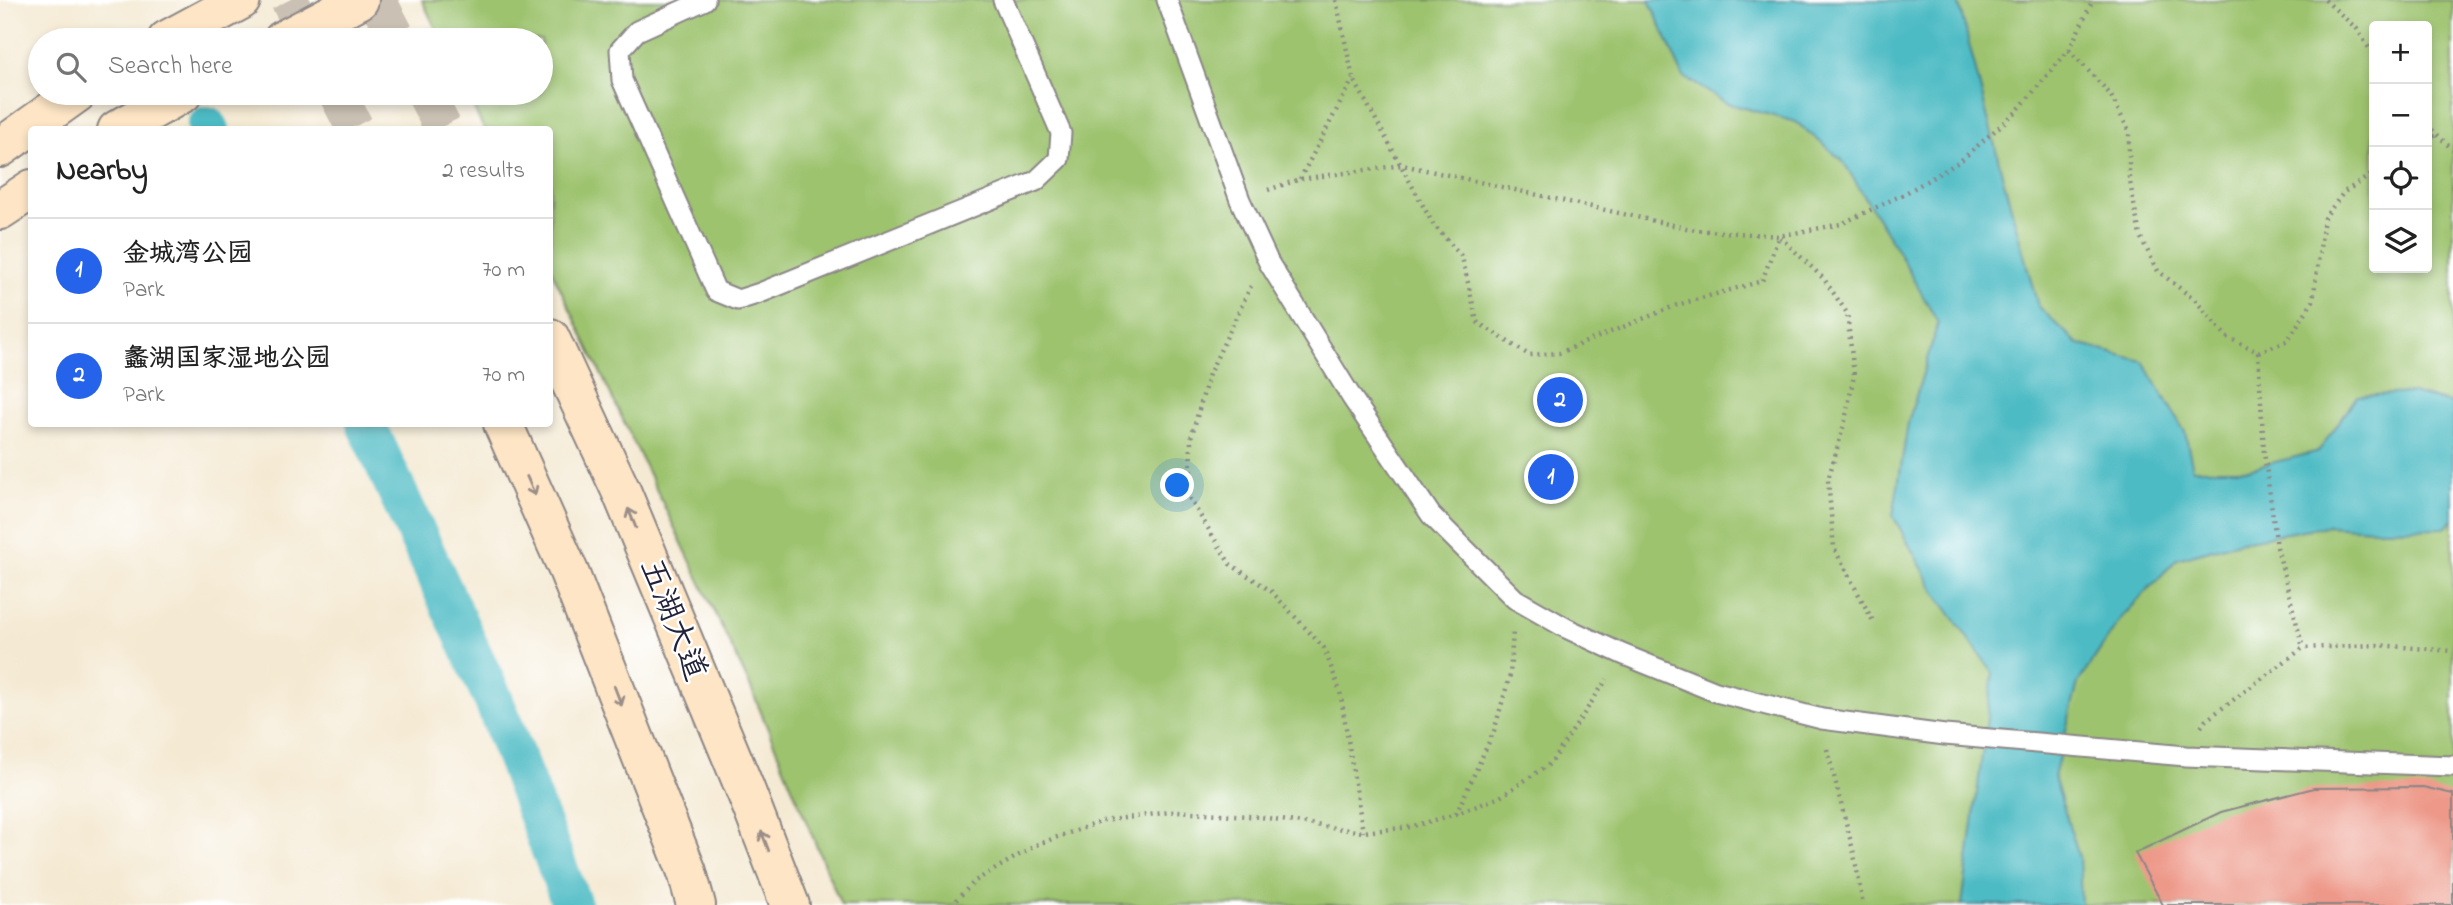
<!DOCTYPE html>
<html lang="en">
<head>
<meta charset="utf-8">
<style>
	:root { --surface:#fff; --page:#f6f6f6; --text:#222; --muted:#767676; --line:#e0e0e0; --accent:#2563eb }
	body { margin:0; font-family:"Indie Flower","LXGW WenKai TC",sans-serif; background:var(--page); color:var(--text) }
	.controls { position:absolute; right:21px; top:21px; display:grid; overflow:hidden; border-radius:7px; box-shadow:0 4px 10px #0003 }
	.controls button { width:63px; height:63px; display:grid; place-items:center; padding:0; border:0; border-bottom:2px solid var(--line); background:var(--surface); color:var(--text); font:35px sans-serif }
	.you { position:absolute; left:1178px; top:486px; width:24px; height:24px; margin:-18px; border:5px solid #fff; border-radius:50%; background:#1a73e8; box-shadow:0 0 0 10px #1a73e833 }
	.badge { display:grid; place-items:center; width:46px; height:46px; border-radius:50%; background:var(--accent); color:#fff; font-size:23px; font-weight:700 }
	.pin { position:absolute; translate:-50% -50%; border:4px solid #fff; box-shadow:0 2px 7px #0006 }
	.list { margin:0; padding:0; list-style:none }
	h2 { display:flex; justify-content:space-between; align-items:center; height:91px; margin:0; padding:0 28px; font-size:30px }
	h2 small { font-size:23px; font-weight:400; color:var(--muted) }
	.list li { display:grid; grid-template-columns:46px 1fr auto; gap:21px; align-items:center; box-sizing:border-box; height:105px; padding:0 28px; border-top:2px solid var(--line) }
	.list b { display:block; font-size:26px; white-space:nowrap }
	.list p { margin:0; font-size:23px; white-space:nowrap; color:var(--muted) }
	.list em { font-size:23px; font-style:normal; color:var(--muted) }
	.icon { flex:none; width:38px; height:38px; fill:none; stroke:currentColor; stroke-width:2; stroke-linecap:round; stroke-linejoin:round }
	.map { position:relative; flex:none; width:2453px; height:905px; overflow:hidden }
	.search { position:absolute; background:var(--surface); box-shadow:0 4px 10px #0003; left:28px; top:28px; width:525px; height:77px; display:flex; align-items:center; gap:18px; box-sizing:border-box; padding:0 24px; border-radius:38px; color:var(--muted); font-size:26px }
	.panel { position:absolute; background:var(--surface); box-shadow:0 4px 10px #0003; left:28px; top:126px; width:525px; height:301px; border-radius:7px }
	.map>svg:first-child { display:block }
	.green { fill:#9dc36e; stroke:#607254; stroke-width:2; fill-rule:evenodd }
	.water { fill:#4dbbc4; stroke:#386e80; stroke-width:2 }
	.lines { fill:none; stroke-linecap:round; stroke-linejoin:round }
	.canal { stroke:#4dbbc4; stroke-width:40 }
	.building { fill:#ed9888 }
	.secondary-tunnel { stroke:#cac1b4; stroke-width:38; stroke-dasharray:38 19; stroke-linecap:butt }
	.lane-casing { stroke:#8b8686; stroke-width:23 }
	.secondary-casing { stroke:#8b8686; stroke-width:42 }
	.path { stroke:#8b8686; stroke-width:4.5; stroke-dasharray:2 5; stroke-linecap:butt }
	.lane { stroke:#fff; stroke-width:19 }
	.secondary { stroke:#fde5c5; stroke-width:38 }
	.oneway { stroke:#9a8d87 }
	.labels { text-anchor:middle; stroke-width:5; stroke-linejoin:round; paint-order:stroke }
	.street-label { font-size:32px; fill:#22223b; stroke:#fff }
</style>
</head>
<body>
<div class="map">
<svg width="2453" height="905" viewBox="0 0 2453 905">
	<rect width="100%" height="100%" fill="#fff"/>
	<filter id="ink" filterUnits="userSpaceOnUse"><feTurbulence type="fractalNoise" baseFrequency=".0143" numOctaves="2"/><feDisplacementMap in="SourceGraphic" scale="14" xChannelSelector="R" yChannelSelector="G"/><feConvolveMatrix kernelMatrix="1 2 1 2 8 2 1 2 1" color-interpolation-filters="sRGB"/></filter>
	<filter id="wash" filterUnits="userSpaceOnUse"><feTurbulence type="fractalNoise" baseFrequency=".00686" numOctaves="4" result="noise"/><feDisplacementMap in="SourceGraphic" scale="28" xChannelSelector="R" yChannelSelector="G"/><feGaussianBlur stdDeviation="1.57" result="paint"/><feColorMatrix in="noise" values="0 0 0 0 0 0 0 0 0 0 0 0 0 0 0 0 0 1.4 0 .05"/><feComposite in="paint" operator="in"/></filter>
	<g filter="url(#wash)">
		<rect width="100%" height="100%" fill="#f4e9d2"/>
		<path class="green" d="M 422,0 L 2453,0 L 2453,905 L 841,905 L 750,686 L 550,267 L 550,130 L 484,129 L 466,93 L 541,93 L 541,40 L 441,40 ZM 2374,26 L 2427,26 L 2427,268 L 2374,268 Z"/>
		<path class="water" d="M 1649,0 L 1958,0 L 2003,178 L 2038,306 L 2078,344 L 2143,361 L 2185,432 L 2193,469 L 2248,469 L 2319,451 L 2357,396 L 2412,393 L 2453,404 L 2453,520 L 2445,528 L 2375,529 L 2326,526 L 2242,541 L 2177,559 L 2122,617 L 2078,683 L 2054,777 L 2079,857 L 2081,905 L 1962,905 L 1993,673 L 1937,595 L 1893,516 L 1908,423 L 1938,323 L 1899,253 L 1842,160 L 1796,122 L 1726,103 L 1683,76 Z"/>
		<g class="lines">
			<path class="canal" d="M 207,126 L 210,130
				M 366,424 L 494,701 L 572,905"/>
		</g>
		<g id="blocks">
			<path class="building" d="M 2423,787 L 2453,794 L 2453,905 L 2163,905 L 2135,853 L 2221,812 L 2314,788 Z"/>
		</g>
	</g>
	<g filter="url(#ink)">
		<use href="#blocks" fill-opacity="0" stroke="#8b8686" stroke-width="2"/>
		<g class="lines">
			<path class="secondary-tunnel" d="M 289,0 L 310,40
				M 377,0 L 398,40
				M 337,93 L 356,130
				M 425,93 L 444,130"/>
			<defs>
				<path id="lane" d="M 705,0 L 637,31 L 620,50 L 622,80 L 716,291 L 738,300 L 760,293 L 1036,181 L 1059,159 L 1061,133 L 1003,0
					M 1167,0 L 1240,200 L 1269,263 L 1352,398 L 1431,515 L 1515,599 L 1566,628 L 1622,654 L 1716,692 L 1822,719 L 1945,735 L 2186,756 L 2453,766"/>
				<path id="secondary" d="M 167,40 L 241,0
					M 283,40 L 359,0
					M 117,130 L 183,93
					M 0,148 L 77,93
					M 0,210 L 32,189
					M 550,338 L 622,493 L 745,789 L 790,905
					M 503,424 L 569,572 L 687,872 L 696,905"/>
			</defs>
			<use href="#lane" class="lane-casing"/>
			<use href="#secondary" class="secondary-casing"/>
			<path class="path" d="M 1336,0 L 1353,78 L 1433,224 L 1462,257 L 1477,322 L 1529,355 L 1559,353 L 1677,305 L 1762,281 L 1779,236 L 1824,279 L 1847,313 L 1854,375 L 1845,421 L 1828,480 L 1834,548 L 1874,623
				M 2325,0 L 2357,29 L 2374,56
				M 2069,50 L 2110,94 L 2129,131 L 2129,177 L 2140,236 L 2158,271 L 2196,301 L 2227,337 L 2258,352 L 2287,341 L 2313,301 L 2324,218 L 2344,192 L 2374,173
				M 2427,125 L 2453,150
				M 2427,140 L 2436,135
				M 1300,179 L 1353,79
				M 1268,190 L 1300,179 L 1403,165 L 1695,230 L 1779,236 L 1841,224 L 1904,194 L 1959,162 L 2016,112 L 2069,50 L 2093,0
				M 1251,286 L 1209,374 L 1191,438 L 1190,499 L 1230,564 L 1271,591 L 1324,648 L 1340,691 L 1363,832
				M 2258,352 L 2264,452 L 2277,547 L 2303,648
				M 2201,727 L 2205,721 L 2303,648 L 2377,645 L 2453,651
				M 1827,749 L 1854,854 L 1863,905
				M 1456,814 L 1494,731 L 1510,675 L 1513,631
				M 951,905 L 975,881 L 1038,844 L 1103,821 L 1178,811 L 1261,817 L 1363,832 L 1410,827 L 1456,814 L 1500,797 L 1551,763 L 1607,679"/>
			<use href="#lane" class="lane"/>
			<use href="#secondary" class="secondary"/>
		</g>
		<defs><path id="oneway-shaft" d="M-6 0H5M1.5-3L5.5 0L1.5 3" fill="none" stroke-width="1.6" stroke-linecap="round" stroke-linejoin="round" transform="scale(1.75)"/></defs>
		<g class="oneway">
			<use href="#oneway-shaft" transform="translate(531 486) rotate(66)"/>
			<use href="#oneway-shaft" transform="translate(632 518) rotate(-112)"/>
			<use href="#oneway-shaft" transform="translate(618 696) rotate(69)"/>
			<use href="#oneway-shaft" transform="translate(765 841) rotate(-111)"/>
		</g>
	</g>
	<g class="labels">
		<g class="street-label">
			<text transform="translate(675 619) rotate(68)" y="11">五湖大道</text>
		</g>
	</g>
</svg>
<div class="controls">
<button>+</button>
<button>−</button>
<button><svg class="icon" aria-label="locate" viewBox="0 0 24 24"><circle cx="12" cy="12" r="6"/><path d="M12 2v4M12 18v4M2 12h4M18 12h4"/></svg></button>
<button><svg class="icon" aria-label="layers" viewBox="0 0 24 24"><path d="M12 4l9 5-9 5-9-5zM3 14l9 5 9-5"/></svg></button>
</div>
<div class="you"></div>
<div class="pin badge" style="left:1551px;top:477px">1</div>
<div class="pin badge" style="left:1560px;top:400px">2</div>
<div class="search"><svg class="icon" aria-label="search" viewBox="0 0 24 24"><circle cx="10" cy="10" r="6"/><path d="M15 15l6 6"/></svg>Search here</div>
<section class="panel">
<h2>Nearby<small>2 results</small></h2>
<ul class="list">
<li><span class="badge">1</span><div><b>金城湾公园</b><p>Park</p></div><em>70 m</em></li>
<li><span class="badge">2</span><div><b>蠡湖国家湿地公园</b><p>Park</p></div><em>70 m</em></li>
</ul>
</section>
</div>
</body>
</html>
